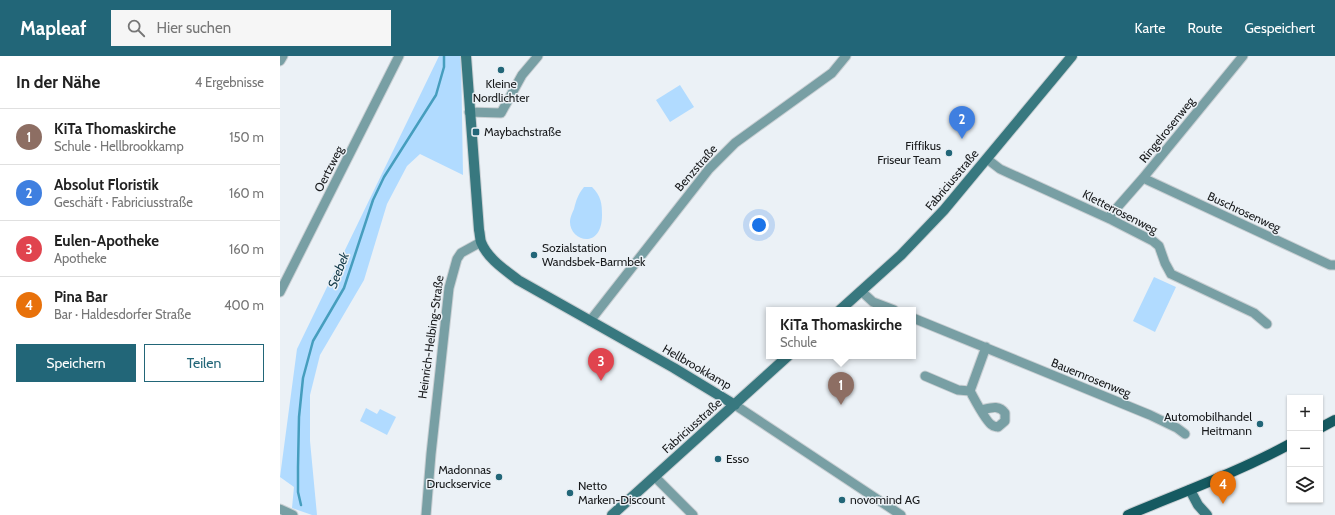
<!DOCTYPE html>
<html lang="de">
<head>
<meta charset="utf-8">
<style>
	:root { --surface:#fff; --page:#f6f6f6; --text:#222; --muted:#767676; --line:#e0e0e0; --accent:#226678 }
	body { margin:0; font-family:Cabin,sans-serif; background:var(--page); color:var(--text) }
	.controls { position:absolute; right:12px; bottom:12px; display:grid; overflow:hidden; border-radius:0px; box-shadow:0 1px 3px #0004 }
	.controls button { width:36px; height:36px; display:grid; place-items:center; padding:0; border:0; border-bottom:1px solid var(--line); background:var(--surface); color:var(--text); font:20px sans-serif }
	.you { position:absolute; left:479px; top:169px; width:14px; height:14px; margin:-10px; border:3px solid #fff; border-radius:50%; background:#1a73e8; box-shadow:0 0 0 6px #1a73e833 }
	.badge { display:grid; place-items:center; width:26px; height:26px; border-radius:50%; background:var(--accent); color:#fff; font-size:13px; font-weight:700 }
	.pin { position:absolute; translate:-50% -33px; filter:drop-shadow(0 1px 2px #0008) }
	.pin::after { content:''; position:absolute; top:21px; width:14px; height:12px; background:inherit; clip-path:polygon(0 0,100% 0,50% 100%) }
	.popup { position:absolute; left:486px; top:251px; width:150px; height:52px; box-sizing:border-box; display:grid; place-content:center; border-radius:0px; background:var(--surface); filter:drop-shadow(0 1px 3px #0005); font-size:13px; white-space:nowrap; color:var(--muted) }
	.popup b { font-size:15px; color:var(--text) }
	.popup::after { content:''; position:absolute; left:50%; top:100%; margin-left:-8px; border:8px solid transparent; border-top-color:var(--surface) }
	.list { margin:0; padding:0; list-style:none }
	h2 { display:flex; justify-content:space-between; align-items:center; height:52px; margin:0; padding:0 16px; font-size:17px }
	h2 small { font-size:13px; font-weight:400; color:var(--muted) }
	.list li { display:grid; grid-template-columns:26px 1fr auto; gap:12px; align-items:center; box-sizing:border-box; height:56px; padding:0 16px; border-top:1px solid var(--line) }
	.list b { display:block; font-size:15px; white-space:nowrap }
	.list p { margin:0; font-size:13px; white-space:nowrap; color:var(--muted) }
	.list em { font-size:13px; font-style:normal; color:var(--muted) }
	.actions { display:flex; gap:8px; padding:12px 16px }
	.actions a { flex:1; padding:9px 0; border:1px solid var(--accent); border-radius:0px; text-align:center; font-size:14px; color:var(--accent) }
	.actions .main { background:var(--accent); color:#fff }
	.icon { flex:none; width:22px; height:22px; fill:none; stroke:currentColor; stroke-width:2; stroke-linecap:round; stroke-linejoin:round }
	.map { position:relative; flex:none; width:1055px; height:459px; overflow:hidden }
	header { display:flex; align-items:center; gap:24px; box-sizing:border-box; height:56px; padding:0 20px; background:var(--accent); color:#fff }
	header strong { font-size:19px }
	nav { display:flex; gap:22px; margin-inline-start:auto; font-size:14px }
	.search { width:280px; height:36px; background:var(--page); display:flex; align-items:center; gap:10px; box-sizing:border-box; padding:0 14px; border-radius:0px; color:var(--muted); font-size:15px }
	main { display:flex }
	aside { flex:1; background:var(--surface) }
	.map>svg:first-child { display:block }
	.green { fill:#b1dbff }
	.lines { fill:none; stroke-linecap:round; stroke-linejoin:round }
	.stream { stroke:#469ebe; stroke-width:2.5 }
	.street-casing { stroke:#c9cfd3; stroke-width:11 }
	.secondary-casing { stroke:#c9cfd3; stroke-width:12 }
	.primary-casing { stroke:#c9cfd3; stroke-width:12 }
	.street { stroke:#789fa4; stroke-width:9 }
	.secondary { stroke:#38787f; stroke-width:10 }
	.primary { stroke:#155a61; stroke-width:10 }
	.poi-dot { fill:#226678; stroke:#ebf1f6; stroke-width:1.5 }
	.labels { text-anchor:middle; stroke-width:3; stroke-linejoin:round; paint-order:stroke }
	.poi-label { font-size:12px; fill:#181a1c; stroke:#ebf1f6; text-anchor:start }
	.street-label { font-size:12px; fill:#181a1c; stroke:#ebf1f6 }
	.water-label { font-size:13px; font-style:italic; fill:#143b4a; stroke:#ebf1f6 }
</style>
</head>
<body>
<header>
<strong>Mapleaf</strong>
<div class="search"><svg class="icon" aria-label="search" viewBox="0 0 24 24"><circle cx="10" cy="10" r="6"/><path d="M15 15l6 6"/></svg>Hier suchen</div>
<nav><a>Karte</a><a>Route</a><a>Gespeichert</a></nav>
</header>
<main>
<aside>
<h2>In der Nähe<small>4 Ergebnisse</small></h2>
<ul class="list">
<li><span class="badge" style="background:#8d6e63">1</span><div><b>KiTa Thomaskirche</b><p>Schule · Hellbrookkamp</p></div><em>150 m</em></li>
<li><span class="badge" style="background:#3f7fe0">2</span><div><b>Absolut Floristik</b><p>Geschäft · Fabriciusstraße</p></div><em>160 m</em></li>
<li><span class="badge" style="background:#e0444e">3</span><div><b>Eulen-Apotheke</b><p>Apotheke</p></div><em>160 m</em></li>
<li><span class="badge" style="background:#e8710a">4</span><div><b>Pina Bar</b><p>Bar · Haldesdorfer Straße</p></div><em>400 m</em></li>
</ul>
<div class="actions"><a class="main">Speichern</a><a>Teilen</a></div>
</aside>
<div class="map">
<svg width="1055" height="459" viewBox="0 0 1055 459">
	<rect width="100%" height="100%" fill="#ebf1f6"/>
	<path class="green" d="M 159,0 L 181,0 L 183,119 L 140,98 L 127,110 L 107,148 L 84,224 L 40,299 L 30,339 L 30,385 L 37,459 L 32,459 L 12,452 L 14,431 L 0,421 L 17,293 Z
		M 400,29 L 414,51 L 390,66 L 376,44 Z
		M 304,131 L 312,131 C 321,140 322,147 322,159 C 322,195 289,185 290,165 C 290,162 292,157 294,153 C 296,145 298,138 304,131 Z
		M 874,221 L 896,231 L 875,276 L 853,265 Z
		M 86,352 L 97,358 L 100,353 L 116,361 L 107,379 L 80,365 Z"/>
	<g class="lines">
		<path class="stream" d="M 21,449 L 18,436 L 18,411 L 19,361 L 23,322 L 33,285 L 64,232 L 93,144 L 104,121 L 156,39 L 164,11 L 164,0"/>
		<defs>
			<path id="street" d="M 0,5 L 3,0
				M 189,56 L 221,57 L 242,19 L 258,0
				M 707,103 L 720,113 L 832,164 L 873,185 L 879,190 L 885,207 L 891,218 L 974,257 L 987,268
				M 863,122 L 1050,209 L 1055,209
				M 828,162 L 863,122 L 963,0
				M 581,235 L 593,246 L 614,254
				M 0,236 L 119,0
				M 633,262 L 870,359 L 897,372 L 905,378
				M 310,265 L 429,113 L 455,87 L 552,17 L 566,0
				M 645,320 L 678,334 L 690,335
				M 455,349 L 621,459
				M 701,354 C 710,352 719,348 725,357 L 725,365 L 718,371 C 715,370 714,371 712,369 C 706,366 694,342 690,335 L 706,291
				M 375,421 L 413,459
				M 0,453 L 13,459
				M 146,459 L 151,398 L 169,232 L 177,203 L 181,197 L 201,186"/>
			<path id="secondary" d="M 186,0 L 199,174 C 200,178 200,183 201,186 C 207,202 225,214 238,224 L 394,312 L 455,349
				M 560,254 L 621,199 L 664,154 L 792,0
				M 910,434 L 918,449 L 927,459
				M 332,459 L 508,300"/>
			<path id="primary" d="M 1040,372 L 1055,364
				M 848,459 C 903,436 958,416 1010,388"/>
		</defs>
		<use href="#street" class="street-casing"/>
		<use href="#secondary" class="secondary-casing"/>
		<use href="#primary" class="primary-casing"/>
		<use href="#street" class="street"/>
		<use href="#secondary" class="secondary"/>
		<use href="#primary" class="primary"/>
	</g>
	<g class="poi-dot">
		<circle cx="221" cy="14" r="4"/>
		<rect x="192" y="72" width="8" height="8" rx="2"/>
		<circle cx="669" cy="97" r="4"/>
		<circle cx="254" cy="199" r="4"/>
		<circle cx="980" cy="368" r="4"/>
		<circle cx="438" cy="403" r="4"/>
		<circle cx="219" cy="421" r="4"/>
		<circle cx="290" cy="437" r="4"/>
		<circle cx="562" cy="444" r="4"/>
	</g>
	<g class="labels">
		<g class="poi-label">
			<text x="221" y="32" text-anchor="middle">Kleine<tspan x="221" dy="14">Nordlichter</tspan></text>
			<text x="204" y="80">Maybachstraße</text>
			<text x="661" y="94" text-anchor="end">Fiffikus<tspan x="661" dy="14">Friseur Team</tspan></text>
			<text x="262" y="196">Sozialstation<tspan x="262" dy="14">Wandsbek-Barmbek</tspan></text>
			<text x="972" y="365" text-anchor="end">Automobilhandel<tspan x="972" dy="14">Heitmann</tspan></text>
			<text x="446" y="407">Esso</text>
			<text x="211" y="418" text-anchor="end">Madonnas<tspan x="211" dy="14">Druckservice</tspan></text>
			<text x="298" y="434">Netto<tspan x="298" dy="14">Marken-Discount</tspan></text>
			<text x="570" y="448">novomind AG</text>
		</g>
		<g class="street-label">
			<text transform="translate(887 74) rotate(-51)" y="4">Ringelrosenweg</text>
			<text transform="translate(416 112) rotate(-49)" y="4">Benzstraße</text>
			<text transform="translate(49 113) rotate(-63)" y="4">Oertzweg</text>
			<text transform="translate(672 124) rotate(-50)" y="4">Fabriciusstraße</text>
			<text transform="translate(840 156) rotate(27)" y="4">Kletterrosenweg</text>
			<text transform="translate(964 156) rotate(25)" y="4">Buschrosenweg</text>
			<text transform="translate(151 281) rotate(-82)" y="4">Heinrich-Helbing-Straße</text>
			<text transform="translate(417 311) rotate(30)" y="4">Hellbrookkamp</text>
			<text transform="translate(811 322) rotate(22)" y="4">Bauernrosenweg</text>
			<text transform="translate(412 370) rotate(-42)" y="4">Fabriciusstraße</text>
		</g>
		<g class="water-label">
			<text transform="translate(58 214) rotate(-69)" y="5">Seebek</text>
		</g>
	</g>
</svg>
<div class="controls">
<button>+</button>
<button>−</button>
<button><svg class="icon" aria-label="layers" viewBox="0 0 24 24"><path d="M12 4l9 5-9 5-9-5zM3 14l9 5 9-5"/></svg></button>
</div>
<div class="you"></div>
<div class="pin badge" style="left:561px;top:349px;background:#8d6e63">1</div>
<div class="popup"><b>KiTa Thomaskirche</b>Schule</div>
<div class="pin badge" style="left:682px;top:83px;background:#3f7fe0">2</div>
<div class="pin badge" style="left:321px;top:325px;background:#e0444e">3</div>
<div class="pin badge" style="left:943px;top:448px;background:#e8710a">4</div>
</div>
</main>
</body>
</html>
